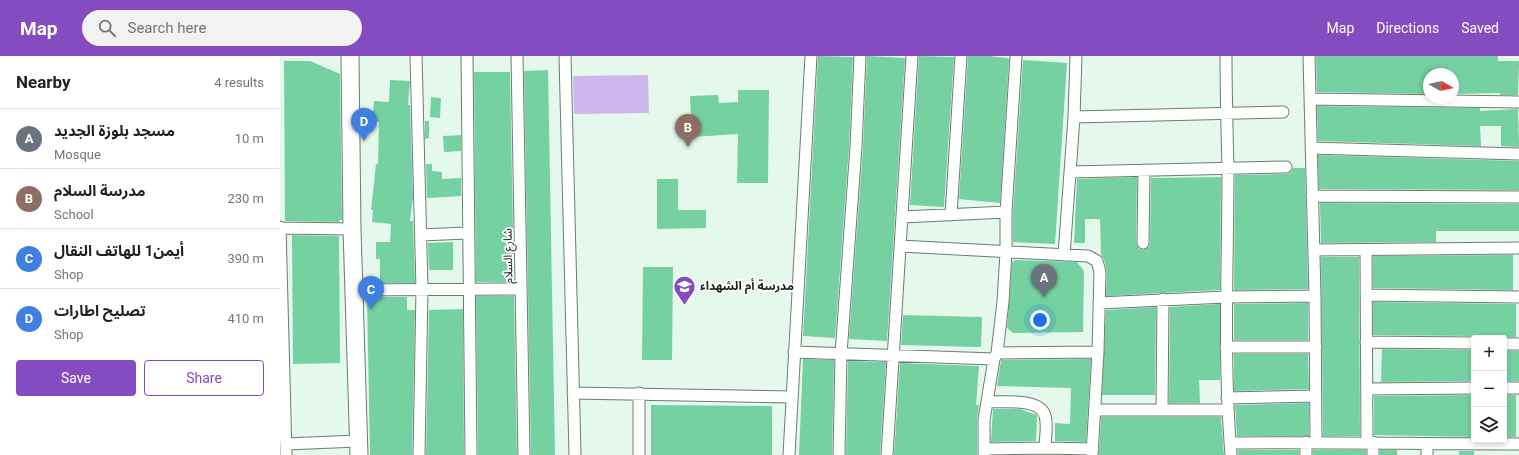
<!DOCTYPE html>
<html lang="en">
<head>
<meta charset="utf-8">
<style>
	:root { --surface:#fff; --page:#f2f2f2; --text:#202124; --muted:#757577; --line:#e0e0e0; --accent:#854bc1 }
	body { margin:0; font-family:Roboto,"Noto Sans Arabic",sans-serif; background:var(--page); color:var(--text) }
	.controls { position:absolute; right:12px; bottom:12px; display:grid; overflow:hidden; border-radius:4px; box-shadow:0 2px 6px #0003 }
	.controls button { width:36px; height:36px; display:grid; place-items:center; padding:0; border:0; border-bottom:1px solid var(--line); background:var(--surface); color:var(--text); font:20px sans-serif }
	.compass { position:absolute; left:1143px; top:12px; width:36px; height:36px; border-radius:50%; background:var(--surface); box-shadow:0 2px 6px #0003; rotate:99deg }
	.you { position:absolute; left:760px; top:264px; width:14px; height:14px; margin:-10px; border:3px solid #fff; border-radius:50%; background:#1a73e8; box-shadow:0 0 0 6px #1a73e833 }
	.badge { display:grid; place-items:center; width:26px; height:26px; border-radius:50%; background:var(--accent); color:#fff; font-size:13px; font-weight:700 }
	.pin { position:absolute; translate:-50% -33px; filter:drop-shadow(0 1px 2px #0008) }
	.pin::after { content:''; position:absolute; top:21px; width:14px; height:12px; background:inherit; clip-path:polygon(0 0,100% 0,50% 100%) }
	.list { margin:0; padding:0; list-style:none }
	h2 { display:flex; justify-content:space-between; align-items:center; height:52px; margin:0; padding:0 16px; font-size:17px }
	h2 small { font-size:13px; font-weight:400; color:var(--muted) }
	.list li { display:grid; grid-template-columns:26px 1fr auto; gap:12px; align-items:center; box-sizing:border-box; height:60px; padding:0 16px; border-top:1px solid var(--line) }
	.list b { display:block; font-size:15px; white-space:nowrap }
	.list p { margin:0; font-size:13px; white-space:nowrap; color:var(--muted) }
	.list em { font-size:13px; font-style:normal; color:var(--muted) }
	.actions { display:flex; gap:8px; padding:12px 16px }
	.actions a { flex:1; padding:9px 0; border:1px solid var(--accent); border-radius:4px; text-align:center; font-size:14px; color:var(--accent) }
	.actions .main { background:var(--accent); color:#fff }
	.icon { flex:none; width:22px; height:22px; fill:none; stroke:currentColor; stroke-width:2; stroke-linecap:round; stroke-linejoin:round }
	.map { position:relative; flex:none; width:1239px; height:399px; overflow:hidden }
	header { display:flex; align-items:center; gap:24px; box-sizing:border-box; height:56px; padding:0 20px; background:var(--accent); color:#fff }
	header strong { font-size:19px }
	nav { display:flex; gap:22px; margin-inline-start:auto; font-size:14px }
	.search { width:280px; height:36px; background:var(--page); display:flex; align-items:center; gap:10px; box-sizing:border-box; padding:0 14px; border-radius:22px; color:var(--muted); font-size:15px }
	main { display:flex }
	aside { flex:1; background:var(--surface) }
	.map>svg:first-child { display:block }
	.pitch { fill:#cdb7ed }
	.building { fill:#75d1a1 }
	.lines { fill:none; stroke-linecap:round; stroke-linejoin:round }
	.minor-casing { stroke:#6b7c72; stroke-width:13 }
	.primary-casing { stroke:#6b7c72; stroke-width:19 }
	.minor { stroke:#fff; stroke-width:11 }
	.primary { stroke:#fff; stroke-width:17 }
	.labels { text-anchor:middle; stroke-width:3.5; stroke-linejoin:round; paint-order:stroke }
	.street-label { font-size:12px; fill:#1c231f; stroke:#fff }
	.poi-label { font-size:12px; font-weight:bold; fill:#1c231f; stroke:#fff; text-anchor:start }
</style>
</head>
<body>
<header>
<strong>Map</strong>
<div class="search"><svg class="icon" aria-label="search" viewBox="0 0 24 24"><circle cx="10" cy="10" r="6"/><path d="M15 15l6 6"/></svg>Search here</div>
<nav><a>Map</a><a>Directions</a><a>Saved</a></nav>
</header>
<main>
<aside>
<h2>Nearby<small>4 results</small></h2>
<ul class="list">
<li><span class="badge" style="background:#6b7280">A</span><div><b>مسجد بلوزة الجديد</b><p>Mosque</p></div><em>10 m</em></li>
<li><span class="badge" style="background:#8d6e63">B</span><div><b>مدرسة السلام</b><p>School</p></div><em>230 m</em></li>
<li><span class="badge" style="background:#3f7fe0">C</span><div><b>أيمن1 للهاتف النقال</b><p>Shop</p></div><em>390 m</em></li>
<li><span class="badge" style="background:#3f7fe0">D</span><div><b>تصليح اطارات</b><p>Shop</p></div><em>410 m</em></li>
</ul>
<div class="actions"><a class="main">Save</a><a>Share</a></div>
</aside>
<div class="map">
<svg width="1239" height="399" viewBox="0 0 1239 399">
	<rect width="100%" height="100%" fill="#e5f8ec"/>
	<path class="pitch" d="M 368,19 L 369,57 L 294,58 L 293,20 Z"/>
	<path class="building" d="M 538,0 L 573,1 L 569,91 L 555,282 L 523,280 Z
		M 587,0 L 625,2 L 607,285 L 569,283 L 583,92 Z
		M 639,0 L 674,1 L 664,151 L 630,149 Z
		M 688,0 L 709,0 L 727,2 L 729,3 L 720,147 L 679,143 Z
		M 1036,0 L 1218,0 L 1218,5 L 1239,5 L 1238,39 L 1220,39 L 1220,37 L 1173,38 L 1173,18 L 1149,18 L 1149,38 L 1037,36 Z
		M 743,4 L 787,7 L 775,188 L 733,186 L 733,156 Z
		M 4,5 L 30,5 L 60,18 L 62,164 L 59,164 L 59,166 L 5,165 Z
		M 268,14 L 275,399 L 251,399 L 244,15 Z
		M 194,16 L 230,16 L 234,226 L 196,226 Z
		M 110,24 L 130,25 L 128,49 L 130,49 L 133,142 L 130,165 L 133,165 L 135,227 L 100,227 L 100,203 L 96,203 L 96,186 L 110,186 L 111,168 L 92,166 L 93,154 L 91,154 L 96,108 L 98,108 L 99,66 L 92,65 L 94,45 L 109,46 Z
		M 458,34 L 489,34 L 488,127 L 457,127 L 458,78 L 412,81 L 410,40 L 438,39 L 439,47 L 458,46 Z
		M 151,41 L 161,42 L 160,62 L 150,61 Z
		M 1037,50 L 1200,52 L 1200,55 L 1238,53 L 1239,91 L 1221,90 L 1221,70 L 1200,70 L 1201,90 L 1038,85 Z
		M 145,65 L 149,65 L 149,82 L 145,83 Z
		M 181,79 L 181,95 L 164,96 L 163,80 Z
		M 1038,99 L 1239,105 L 1239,134 L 1039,133 Z
		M 146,108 L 152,108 L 152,115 L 162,116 L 162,123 L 181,122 L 181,140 L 147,142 Z
		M 1013,112 L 1025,112 L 1028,233 L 954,234 L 955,119 L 1006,118 L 1010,117 Z
		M 857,121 L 856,187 L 859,193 L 863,194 L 869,191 L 870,187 L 871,122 L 941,121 L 940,234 L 826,240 L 827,216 L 824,203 L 821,199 L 820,163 L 805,163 L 805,187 L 794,187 L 797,123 Z
		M 377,123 L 398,123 L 398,154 L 426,154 L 426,172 L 377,173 Z
		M 1040,147 L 1239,148 L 1239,175 L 1156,175 L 1156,186 L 1041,187 Z
		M 12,179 L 59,180 L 60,307 L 13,308 Z
		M 173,186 L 173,214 L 149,214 L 148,187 Z
		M 1233,199 L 1233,234 L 1093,232 L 1093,200 Z
		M 1041,201 L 1079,201 L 1080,380 L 1043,380 Z
		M 735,204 L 797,206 L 804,215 L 803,276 L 733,277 L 727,272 L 732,206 Z
		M 363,211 L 393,211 L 392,304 L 362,304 Z
		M 196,240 L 234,240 L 237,399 L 198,399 Z
		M 87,241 L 127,241 L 127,254 L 135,254 L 132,399 L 90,399 Z
		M 1093,246 L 1236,248 L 1236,281 L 1199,282 L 1194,280 L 1093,279 Z
		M 1028,247 L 1028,284 L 954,284 L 954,248 Z
		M 940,248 L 940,324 L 919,324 L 920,347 L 889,347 L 890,251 Z
		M 876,251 L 875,339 L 822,339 L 826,254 Z
		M 183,253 L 184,399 L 146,399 L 149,254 Z
		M 623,259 L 702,261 L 701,291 L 621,289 Z
		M 1102,293 L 1194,294 L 1194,325 L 1101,326 Z
		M 1224,295 L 1239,295 L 1239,325 L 1224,325 Z
		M 954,298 L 1028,298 L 1029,333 L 954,335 Z
		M 523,303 L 554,304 L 552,399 L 519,399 Z
		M 811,303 L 806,386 L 775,385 L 775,367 L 790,368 L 791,332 L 717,330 L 721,304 Z
		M 568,305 L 606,306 L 600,399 L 566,399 Z
		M 620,307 L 699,310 L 696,349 L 699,349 L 697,364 L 697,399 L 614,399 Z
		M 1194,339 L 1194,381 L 1094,379 L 1094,340 Z
		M 1224,339 L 1236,339 L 1236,381 L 1224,381 Z
		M 1029,347 L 1029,380 L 957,380 L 955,349 Z
		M 371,349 L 492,350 L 492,399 L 371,399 Z
		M 713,353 L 740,353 L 757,359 L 756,385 L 711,386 Z
		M 821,361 L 941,361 L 944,399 L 819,399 Z
		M 958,394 L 1019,394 L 1019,399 L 958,399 Z
		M 1033,394 L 1086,394 L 1086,399 L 1033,399 Z
		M 1100,394 L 1117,394 L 1117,399 L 1100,399 Z
		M 1179,395 L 1194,395 L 1194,399 L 1179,399 Z"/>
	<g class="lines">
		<defs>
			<path id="minor" d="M 136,0 L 142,233 L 139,399
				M 187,0 L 191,399
				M 237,0 L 244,399
				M 285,0 L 295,399
				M 946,0 C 946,37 947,75 948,112 C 948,208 943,303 951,399
				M 1029,0 L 1035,240 L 1036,386
				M 1030,43 L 1239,46
				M 794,61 L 1003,56
				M 1031,92 L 1239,98
				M 790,116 L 1006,111
				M 1032,140 L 1239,141
				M 671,159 L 681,0
				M 622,161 L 726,156
				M 0,171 L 6,399
				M 0,172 L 72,173
				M 141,179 L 187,177
				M 863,187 L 864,114
				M 620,190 L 808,200 L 817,205 L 820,216 L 818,296 L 812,399
				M 1034,194 L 1239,192
				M 1086,194 L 1087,386
				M 784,199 L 794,61 L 796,0
				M 74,234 L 241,233
				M 1086,239 L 1239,241
				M 819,247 L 946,241 L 1035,240
				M 1086,286 L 1194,287
				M 1224,288 L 1239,288
				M 946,291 L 1036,291
				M 514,296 L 714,303 L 717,297 L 818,296
				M 717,297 L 723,246 L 726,196 L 726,156 L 736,0
				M 1224,332 L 1239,332
				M 1087,333 L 1194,332
				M 293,337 L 512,341
				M 947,342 L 1035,340
				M 708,346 C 723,346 761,342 765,360 C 768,369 765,382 765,392
				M 882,353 L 883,243
				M 815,354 L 947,354
				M 1093,386 L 1093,399
				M 950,387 C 1046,386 1143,388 1239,388
				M 6,388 L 78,385
				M 704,393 L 765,392 L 813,393
				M 359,399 L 359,337
				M 509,399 L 531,0
				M 559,399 L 561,298 L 576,91 L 580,0
				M 607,399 L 632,0
				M 704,399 L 704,364 L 714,303
				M 1026,399 L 1026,386
				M 1147,399 L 1147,388"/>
			<path id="primary" d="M 70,0 L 72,173 L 79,399"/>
		</defs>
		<use href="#minor" class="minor-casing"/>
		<use href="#primary" class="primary-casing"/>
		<use href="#minor" class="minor"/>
		<use href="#primary" class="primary"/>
	</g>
	<defs>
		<symbol id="school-pin" viewBox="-11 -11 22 30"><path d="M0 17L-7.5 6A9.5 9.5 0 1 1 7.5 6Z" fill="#854bc1" stroke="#fff"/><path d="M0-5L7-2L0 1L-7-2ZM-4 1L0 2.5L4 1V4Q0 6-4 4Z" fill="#fff"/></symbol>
	</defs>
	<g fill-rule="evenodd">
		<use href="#school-pin" x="392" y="218" width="25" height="34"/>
	</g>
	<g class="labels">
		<g class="street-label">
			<text transform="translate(228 200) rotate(-91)" y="4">شارع السلام</text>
		</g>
		<g class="poi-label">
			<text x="420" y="234">مدرسة أم الشهداء</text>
		</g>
	</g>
</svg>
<div class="controls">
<button>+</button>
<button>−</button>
<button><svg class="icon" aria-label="layers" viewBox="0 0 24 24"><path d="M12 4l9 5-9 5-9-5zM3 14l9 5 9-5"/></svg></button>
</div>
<svg class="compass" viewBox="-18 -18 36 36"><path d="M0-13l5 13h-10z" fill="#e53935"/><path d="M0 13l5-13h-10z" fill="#757577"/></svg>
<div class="you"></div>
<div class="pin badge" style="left:764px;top:241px;background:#6b7280">A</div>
<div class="pin badge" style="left:408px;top:91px;background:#8d6e63">B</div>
<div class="pin badge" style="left:91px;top:253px;background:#3f7fe0">C</div>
<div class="pin badge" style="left:84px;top:85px;background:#3f7fe0">D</div>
</div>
</main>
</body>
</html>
